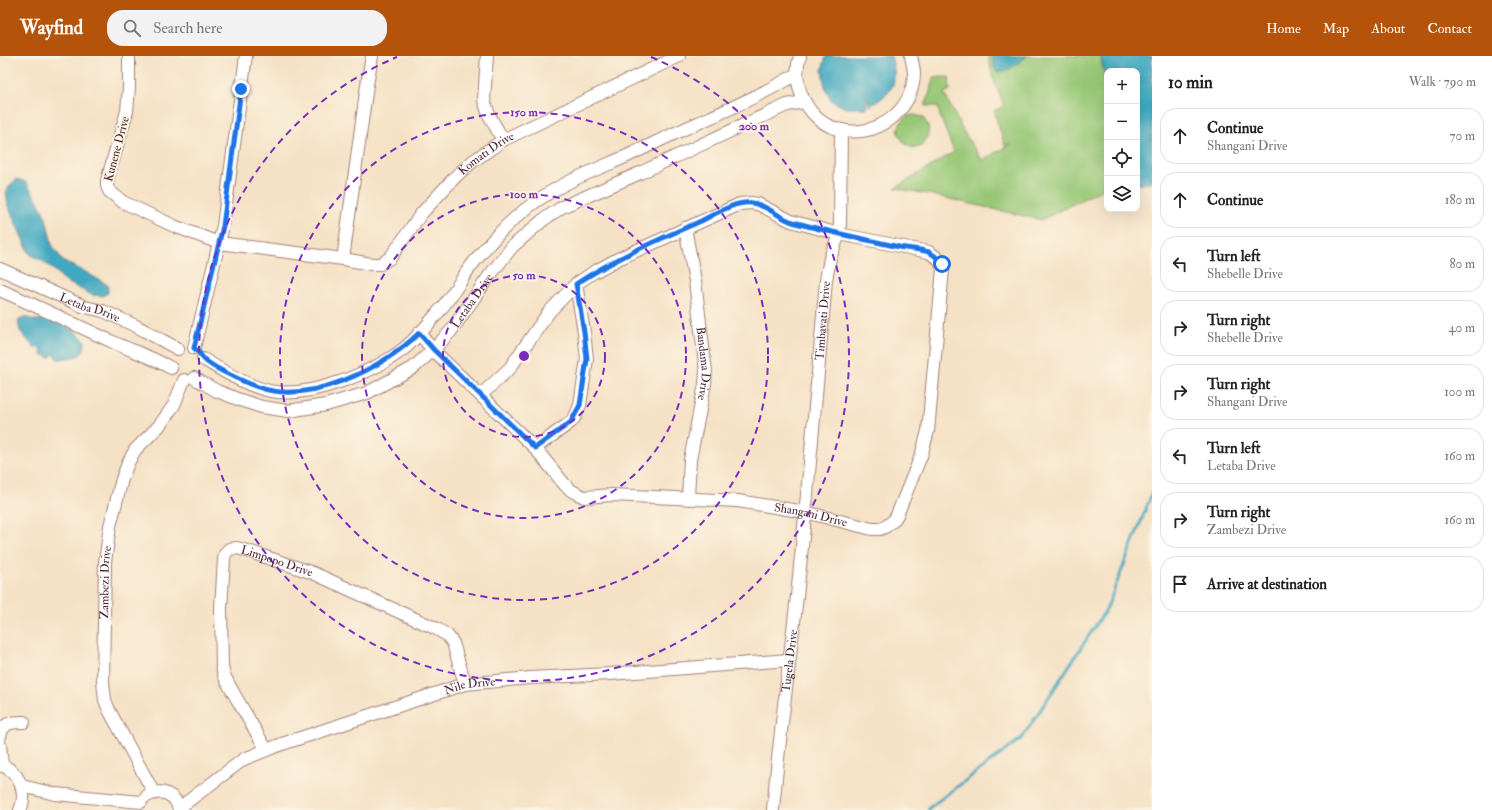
<!DOCTYPE html>
<meta charset="utf-8">
<style>
:root{--surface:#fff;--page:#f2f2f2;--text:#222;--muted:#767676;--line:#e0e0e0;--accent:#b45309}
body{margin:0;font-family:"IM FELL Double Pica",serif;background:var(--page);color:var(--text)}
.controls{position:absolute;right:12px;top:12px;display:grid;overflow:hidden;border-radius:8px;box-shadow:0 4px 16px #0002}
.controls button{width:36px;height:36px;display:grid;place-items:center;padding:0;border:0;border-bottom:1px solid var(--line);background:var(--surface);color:var(--text);font:20px sans-serif}
.stop{position:absolute;width:12px;height:12px;margin:-9px;border:3px solid #1a73e8;border-radius:50%;background:#fff}
.stop.end{background:#1a73e8;border-color:#fff;box-shadow:0 1px 4px #0008}
.list{margin:0;padding:0;list-style:none}
h2{display:flex;justify-content:space-between;align-items:center;height:52px;margin:0;padding:0 16px;font-size:17px}
h2 small{font-size:13px;font-weight:400;color:var(--muted)}
.list li{display:grid;grid-template-columns:26px 1fr auto;gap:12px;align-items:center;box-sizing:border-box;height:56px;margin:0 8px 8px;padding:0 8px;border:1px solid var(--line);border-radius:16px}
.list b{display:block;font-size:15px;white-space:nowrap}
.list p{margin:0;font-size:13px;white-space:nowrap;color:var(--muted)}
.list em{font-size:13px;font-style:normal;color:var(--muted)}
.icon{flex:none;width:22px;height:22px;fill:none;stroke:currentColor;stroke-width:2;stroke-linecap:round;stroke-linejoin:round}
.map{position:relative;flex:none;width:1152px;height:754px;overflow:hidden}
header{display:flex;align-items:center;gap:24px;box-sizing:border-box;height:56px;padding:0 20px;background:var(--accent);color:#fff}
header strong{font-size:19px}
nav{display:flex;gap:22px;margin-inline-start:auto;font-size:14px}
.search{width:280px;height:36px;background:var(--page);display:flex;align-items:center;gap:10px;box-sizing:border-box;padding:0 14px;border-radius:16px;color:var(--muted);font-size:15px}
main{display:flex}
aside{flex:1;background:var(--surface)}
.map>svg:first-child{display:block}
.green{fill:#97c776;stroke:#707350}
.water{fill:#40a8c0;stroke:#456476}
.lines{fill:none;stroke-linecap:round;stroke-linejoin:round}
.stream{stroke:#40a8c0;stroke-width:3}
.minor-casing{stroke:#a08078;stroke-width:14}
.minor{stroke:#fff;stroke-width:12}
.route{stroke:#1a73e8;stroke-width:5}
.ring{fill:none;stroke:#7b2cbf;stroke-width:2;stroke-dasharray:7 5}
.labels{text-anchor:middle;dominant-baseline:central;stroke-width:4;stroke-linejoin:round;paint-order:stroke}
.street-label{font-size:12px;fill:#4a1f2b;stroke:#fcf5e5}
.centre{fill:#7b2cbf;stroke:#fcf5e5;stroke-width:2}
.ring-label{font-size:12px;text-anchor:middle;font-weight:bold;fill:#7b2cbf;stroke:#fcf5e5;stroke-width:4;stroke-linejoin:round;paint-order:stroke}
</style>
<header>
<strong>Wayfind</strong>
<div class="search"><svg class="icon" aria-label="search" viewBox="0 0 24 24"><circle cx="10" cy="10" r="6"/><path d="M15 15l6 6"/></svg>Search here</div>
<nav><a>Home</a><a>Map</a><a>About</a><a>Contact</a></nav>
</header>
<main>
<div class="map">
<svg width="1152" height="754" viewBox="0 0 1152 754">
<rect width="100%" height="100%" fill="#fcf5e5"/>
<filter id="ink" filterUnits="userSpaceOnUse"><feTurbulence type="fractalNoise" baseFrequency=".025" numOctaves="2"/><feDisplacementMap in="SourceGraphic" scale="8" xChannelSelector="R" yChannelSelector="G"/><feConvolveMatrix kernelMatrix="1 2 1 2 8 2 1 2 1" color-interpolation-filters="sRGB"/></filter>
<filter id="wash" filterUnits="userSpaceOnUse"><feTurbulence type="fractalNoise" baseFrequency=".012" numOctaves="4" result="noise"/><feDisplacementMap in="SourceGraphic" scale="16" xChannelSelector="R" yChannelSelector="G"/><feGaussianBlur stdDeviation="0.9" result="paint"/><feColorMatrix in="noise" values="0 0 0 0 0 0 0 0 0 0 0 0 0 0 0 0 0 1.4 0 .05"/><feComposite in="paint" operator="in"/></filter>
<g filter="url(#wash)">
<rect width="100%" height="100%" fill="#f5e1c5"/>
<path class="green" d="M988 0H1100L1107 33V131L1041 164 932 139 895 132 954 96 940 60 938 50H925L933 27V21H949L950 34 944 37 963 75 982 104 1011 88 1005 90 994 55 1004 50 993 22Z
M914 59 923 61C924 64 927 67 928 70 931 79 922 94 911 91 904 89 901 82 898 77L900 68 907 60Z"/>
<path class="water" d="M826 0H891C893 7 896 18 894 25 892 36 879 45 870 50L867 40V52H845L831 44 825 31 822 14Z
M992 0H1027L1010 13 998 16 995 14Z
M1100 0H1152V126L1137 129V15H1107V23Z
M17 123 26 126 38 145 46 162 52 189 64 206 84 215 108 229V237L103 240 92 239 63 224 59 218 41 204 34 201 29 197 8 150 6 137 10 129Z
M24 261C29 262 31 264 36 264 39 264 42 262 45 262 61 264 75 274 85 285 85 306 72 299 58 304L56 300 52 298 50 302 41 298 42 295 37 291 35 293 20 275 18 265Z"/>
<g class="lines">
<path class="stream" d="M929 754V752L1022 682 1107 552 1152 437"/>
</g>
</g>
<g filter="url(#ink)">
<g class="lines">
<defs>
<g id="minor">
<path id="s1" d="M129 0V32L127 55 107 125V130L109 135 123 146 174 170 219 187 343 203 371 208H380L390 202 421 158 456 120 472 106 503 84 679 0"/>
<path d="M487 0 484 44 489 59 503 84"/>
<path d="M800 0C790 30 809 68 842 74 877 82 913 55 914 18 914 12 912 6 911 0"/>
<path id="s2" d="M685 172 695 225 706 316 705 328 690 404 688 442"/>
<path d="M343 203 367 29 372 0"/>
<path id="s3" d="M0 213 85 251 103 255 136 270 178 293"/>
<path d="M0 234C39 251 76 269 115 287 133 295 153 302 171 312"/>
<path id="s4" d="M419 277 433 294 535 392 565 429 572 435 584 441 612 439 738 445 805 456 872 473H880L885 471 893 465 897 459 921 400 928 375 943 213 940 204 929 196 839 178 791 165 758 148 751 147 740 148 618 203 594 216 576 228 549 256 510 312 481 339"/>
<path d="M194 292 223 170 246 0"/>
<path d="M203 303C223 315 247 330 270 335 310 343 375 316 406 291 416 282 426 271 435 260 448 246 458 229 468 214 489 186 512 161 541 142 568 124 598 113 627 100 651 89 674 77 698 67 732 52 765 37 797 18"/>
<path id="s5" d="M194 322 217 335 240 344 262 351 288 355 326 349 367 337 413 312 433 294 451 275 490 219 512 191 543 164 562 151 640 117 787 49 804 46"/>
<path d="M535 392 571 366 576 359 580 349 587 303 584 276 576 228"/>
<path d="M0 680C3 666 12 666 24 666"/>
<path d="M0 689 2 709"/>
<path id="s6" d="M266 693 230 631 224 619 222 611 221 552 224 503 225 498 229 493 237 492 251 496 313 517 435 572 447 579 453 587 465 628"/>
<path d="M0 709C19 714 28 737 20 754"/>
<path d="M22 730 55 738 141 746"/>
<path id="s7" d="M154 737 109 654 105 644 103 626 105 506 110 470 122 423 128 407 135 394 159 370 174 349 184 324"/>
<path d="M147 740C161 732 176 738 179 754"/>
<path id="s8" d="M179 752 244 703 282 688 465 628 530 622 610 618 788 604"/>
<path id="s9" d="M773 754C779 683 789 612 797 540 808 435 817 330 826 224L830 202 839 178 840 168 841 74"/>
</g>
</defs>
<use href="#minor" class="minor-casing"/>
<use href="#minor" class="minor"/>
</g>
</g>
<g class="lines" filter="url(#ink)">
<path class="route" d="M241 33 223 170 194 292C199 295 200 299 204 303 211 311 246 327 258 331 308 350 384 312 419 277L434 294 535 392 571 366 580 349 587 303 584 276 576 228C615 202 658 184 701 165 715 158 735 145 752 147 767 149 779 162 793 166 828 176 864 183 899 191 909 193 919 193 929 196L935 200 942 208"/>
</g>
<g class="ring">
<circle cx="524" cy="300" r="81"/>
<circle cx="524" cy="300" r="162"/>
<circle cx="524" cy="300" r="244"/>
<path d="M651 1A325 325 0 1 1 397 1"/>
</g>
<g class="labels">
<g class="street-label">
<text transform="translate(117 93) rotate(-75)">Kunene Drive</text>
<text stroke="none"><textPath href="#s1" startOffset="578">Komati Drive</textPath></text>
<text stroke="none"><textPath href="#s5" startOffset="324">Letaba Drive</textPath></text>
<text stroke="none"><textPath href="#s3" startOffset="98">Letaba Drive</textPath></text>
<text stroke="none"><textPath href="#s9" startOffset="492">Timbavati Drive</textPath></text>
<text stroke="none"><textPath href="#s2" startOffset="137">Bandama Drive</textPath></text>
<text stroke="none"><textPath href="#s4" startOffset="462">Shangani Drive</textPath></text>
<text stroke="none"><textPath href="#s6" startOffset="263">Limpopo Drive</textPath></text>
<text stroke="none"><textPath href="#s7" startOffset="223">Zambezi Drive</textPath></text>
<text stroke="none"><textPath href="#s9" startOffset="150">Tugela Drive</textPath></text>
<text stroke="none"><textPath href="#s8" startOffset="319">Nile Drive</textPath></text>
</g>
</g>
<circle cx="524" cy="300" r="6" class="centre"/>
<g class="ring-label">
<text x="524" y="60">150 m</text>
<text x="754" y="74">200 m</text>
<text x="524" y="142">100 m</text>
<text x="524" y="223">50 m</text>
</g>
</svg>
<div class="controls">
<button>+</button>
<button>−</button>
<button><svg class="icon" aria-label="locate" viewBox="0 0 24 24"><circle cx="12" cy="12" r="6"/><path d="M12 2v4M12 18v4M2 12h4M18 12h4"/></svg></button>
<button><svg class="icon" aria-label="layers" viewBox="0 0 24 24"><path d="M12 4l9 5-9 5-9-5zM3 14l9 5 9-5"/></svg></button>
</div>
<div class="stop" style="left:942px;top:208px"></div>
<div class="stop end" style="left:241px;top:33px"></div>
</div>
<aside>
<h2>10 min<small>Walk · 790 m</small></h2>
<ul class="list">
<li><svg class="icon" aria-label="ahead" viewBox="0 0 24 24"><path d="M12 20V5M6 11l6-6 6 6"/></svg><div><b>Continue</b><p>Shangani Drive</p></div><em>70 m</em></li>
<li><svg class="icon" aria-label="ahead" viewBox="0 0 24 24"><path d="M12 20V5M6 11l6-6 6 6"/></svg><div><b>Continue</b></div><em>180 m</em></li>
<li><svg class="icon" aria-label="left" viewBox="0 0 24 24"><path d="M17 20v-9H6M10 6l-5 5 5 5"/></svg><div><b>Turn left</b><p>Shebelle Drive</p></div><em>80 m</em></li>
<li><svg class="icon" aria-label="right" viewBox="0 0 24 24"><path d="M7 20v-9h11M14 6l5 5-5 5"/></svg><div><b>Turn right</b><p>Shebelle Drive</p></div><em>40 m</em></li>
<li><svg class="icon" aria-label="right" viewBox="0 0 24 24"><path d="M7 20v-9h11M14 6l5 5-5 5"/></svg><div><b>Turn right</b><p>Shangani Drive</p></div><em>100 m</em></li>
<li><svg class="icon" aria-label="left" viewBox="0 0 24 24"><path d="M17 20v-9H6M10 6l-5 5 5 5"/></svg><div><b>Turn left</b><p>Letaba Drive</p></div><em>160 m</em></li>
<li><svg class="icon" aria-label="right" viewBox="0 0 24 24"><path d="M7 20v-9h11M14 6l5 5-5 5"/></svg><div><b>Turn right</b><p>Zambezi Drive</p></div><em>160 m</em></li>
<li><svg class="icon" aria-label="arrive" viewBox="0 0 24 24"><path d="M6 21V4h12l-3 4 3 4H6"/></svg><div><b>Arrive at destination</b></div></li>
</ul>
</aside>
</main>
